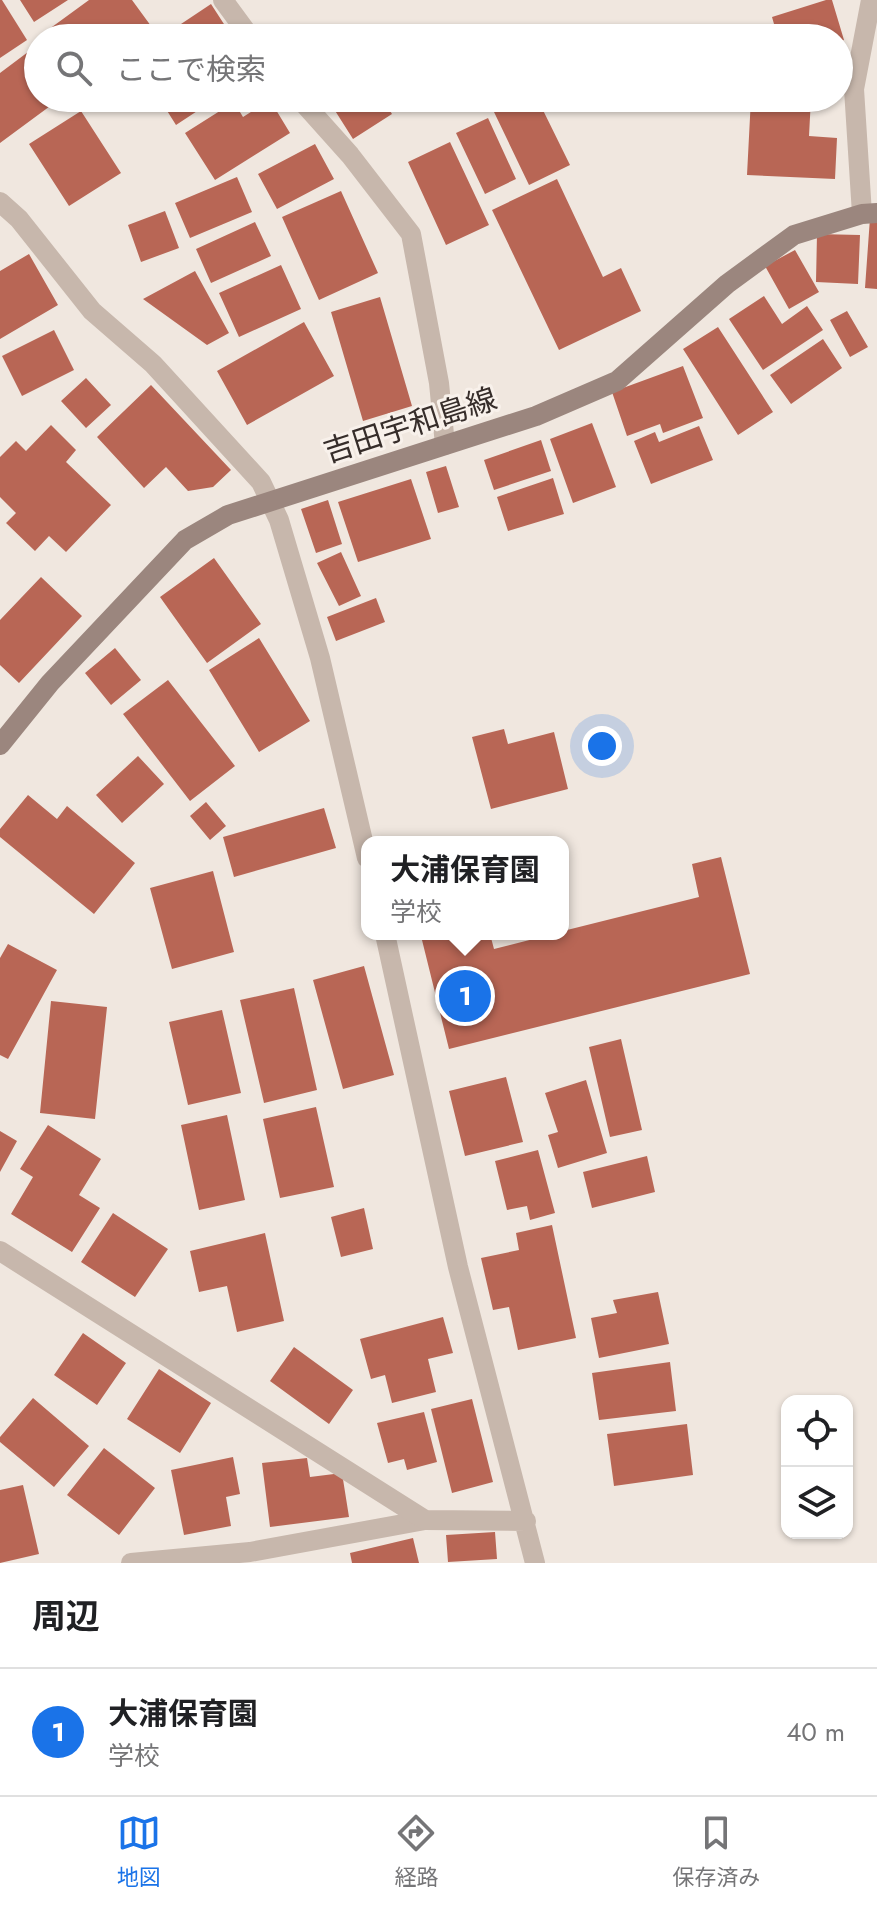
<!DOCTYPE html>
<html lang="ja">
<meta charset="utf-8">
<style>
:root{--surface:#fff;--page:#f2f2f2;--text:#202124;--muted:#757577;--line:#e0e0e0;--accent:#1a73e8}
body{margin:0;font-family:Jost,"Noto Sans JP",sans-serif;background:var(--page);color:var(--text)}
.controls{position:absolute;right:24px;bottom:24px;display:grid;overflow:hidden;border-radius:16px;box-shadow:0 2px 6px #0004}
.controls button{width:72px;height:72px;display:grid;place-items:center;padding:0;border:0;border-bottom:2px solid var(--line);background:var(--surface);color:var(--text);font:40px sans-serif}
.you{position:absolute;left:602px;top:746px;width:28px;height:28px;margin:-20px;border:6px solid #fff;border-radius:50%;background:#1a73e8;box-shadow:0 0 0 12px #1a73e833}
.badge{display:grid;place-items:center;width:52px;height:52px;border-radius:50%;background:var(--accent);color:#fff;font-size:26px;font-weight:700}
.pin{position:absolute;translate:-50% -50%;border:4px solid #fff;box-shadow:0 2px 8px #0006}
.popup{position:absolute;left:361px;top:836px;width:208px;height:104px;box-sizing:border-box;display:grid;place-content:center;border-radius:16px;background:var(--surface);filter:drop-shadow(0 2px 6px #0005);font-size:26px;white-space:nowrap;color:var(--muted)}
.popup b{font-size:30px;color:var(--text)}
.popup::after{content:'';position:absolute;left:50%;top:100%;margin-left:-16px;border:16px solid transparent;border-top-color:var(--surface)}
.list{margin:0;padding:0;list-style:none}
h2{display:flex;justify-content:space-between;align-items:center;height:104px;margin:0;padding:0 32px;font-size:34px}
h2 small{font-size:26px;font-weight:400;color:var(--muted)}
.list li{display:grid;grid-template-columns:52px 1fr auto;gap:24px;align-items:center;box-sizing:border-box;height:128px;padding:0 32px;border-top:2px solid var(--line)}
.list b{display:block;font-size:30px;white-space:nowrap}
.list p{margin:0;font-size:26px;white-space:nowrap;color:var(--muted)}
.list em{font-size:26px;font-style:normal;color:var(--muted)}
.icon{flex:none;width:44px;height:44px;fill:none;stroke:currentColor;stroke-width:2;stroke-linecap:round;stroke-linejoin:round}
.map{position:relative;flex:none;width:877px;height:1563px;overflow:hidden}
.search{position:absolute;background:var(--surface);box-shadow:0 2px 6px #0004;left:24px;right:24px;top:24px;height:88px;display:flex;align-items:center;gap:20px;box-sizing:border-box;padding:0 28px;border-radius:44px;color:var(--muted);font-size:30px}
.sheet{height:232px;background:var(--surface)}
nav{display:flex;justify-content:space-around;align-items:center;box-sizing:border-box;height:112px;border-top:2px solid var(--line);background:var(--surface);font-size:22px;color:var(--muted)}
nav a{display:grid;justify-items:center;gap:4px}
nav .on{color:var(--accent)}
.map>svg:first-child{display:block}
.building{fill:#b86655}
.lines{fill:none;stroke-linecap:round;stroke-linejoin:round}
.lane{stroke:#c7b7ac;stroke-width:20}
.street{stroke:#c7b7ac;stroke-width:20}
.secondary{stroke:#9b867e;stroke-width:20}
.labels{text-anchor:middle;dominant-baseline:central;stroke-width:6;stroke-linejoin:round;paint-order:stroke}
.street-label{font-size:30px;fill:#362d2a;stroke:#f8f1eb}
</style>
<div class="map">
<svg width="877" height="1563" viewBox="0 0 877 1563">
<rect width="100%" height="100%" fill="#f0e7df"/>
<path class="building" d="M0 0H2L27 40 0 58Z
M20 0H68L34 22Z
M89 0H132L151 26 134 38H44L41 35Z
M826 0H832L844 40 839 42V38H778L772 17Z
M211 4 233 38H160Z
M28 52 38 66V98H61L0 143V73Z
M159 98H217L176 125Z
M327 98H382L392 114 353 139Z
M523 98H537L570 165 529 185 494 112Z
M751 98H811L809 136 837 138 835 179 747 175Z
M270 100 290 133 215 180 185 133 234 102 243 117Z
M81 111 121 173 69 206 29 144Z
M488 118 516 179 485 194 456 133Z
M450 142 489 225 446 245 408 162Z
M315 144 334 179 277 209 258 174Z
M237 177 252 212 190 238 175 203Z
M557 179 603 277 621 268 641 311 559 350 492 210Z
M341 191 378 273 319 300 282 217Z
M165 211 179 248 141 262 128 225Z
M870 218 877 219V289L865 288Z
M255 222 271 256 211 283 196 249Z
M817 234 860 235 858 284 816 282Z
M795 250 819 292 789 309 765 266Z
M29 254 58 305 0 339V271Z
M281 265 301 309 239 337 219 293Z
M195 271 229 333 207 345 143 299Z
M764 296 782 324 807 306 823 330 763 370 729 319Z
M380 297 412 406 363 421 331 312Z
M847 311 868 347 850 357 830 320Z
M304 322 334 376 247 425 217 371Z
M718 327 773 412 738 435 683 349Z
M54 330 74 370 22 396 2 356Z
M823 339 842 368 791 404 770 375Z
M683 366 703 418 663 433 660 424 627 436 612 392Z
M86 378 111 405 86 428 61 401Z
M151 385 231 470 213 487 188 491 166 467 144 488 97 437Z
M592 423 616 487 573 503 550 439Z
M51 425 76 450 66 462 111 505 66 552 49 536 35 551 6 523 16 513 0 497V457L16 441 26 451Z
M699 426 713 460 651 484 634 441 655 432 659 442Z
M541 440 551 471 494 490 484 460Z
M446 466 459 507 438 513 426 472Z
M553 478 564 514 508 531 497 497Z
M411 479 431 539 358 562 338 502Z
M328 500 342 544 316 553 301 509Z
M341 552 361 596 339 606 317 563Z
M214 558 261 624 207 663 160 597Z
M41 577 82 616 19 683 0 665V620Z
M376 598 385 622 336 641 327 617Z
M259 638 310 721 259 752 209 670Z
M115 648 141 680 111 705 85 673Z
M168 680 235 766 190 801 123 714Z
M504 729 508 744 554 732 568 789 491 809 472 737Z
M138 756 164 784 122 823 96 795Z
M28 795 57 819 67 806 135 863 94 914 0 837V829Z
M206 802 226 826 210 840 190 816Z
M324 808 336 848 234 877 223 837Z
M721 857 750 974 449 1049 421 936 430 934H490L494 949 553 934H563V931L699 897 692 864Z
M213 871 234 952 172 969 150 888Z
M8 944 57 970 8 1059 0 1055V958Z
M364 966 394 1075 343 1089 313 980Z
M294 988 317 1090 264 1103 240 1000Z
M51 1001 107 1007 95 1119 40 1113Z
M222 1010 241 1093 188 1105 169 1022Z
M621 1039 642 1130 610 1137 589 1047Z
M506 1077 523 1142 465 1156 449 1091Z
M586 1080 607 1153 558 1168 548 1135 558 1132 545 1093Z
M316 1107 334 1187 280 1198 263 1119Z
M227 1115 245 1200 199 1210 181 1125Z
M48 1125 101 1159 79 1195 100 1208 72 1252 11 1214 33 1177 20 1169Z
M0 1131 17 1141 0 1172Z
M538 1150 555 1213 530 1220 527 1206 507 1210 495 1161Z
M647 1156 655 1192 592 1208 583 1172Z
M364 1208 373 1249 341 1257 331 1217Z
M113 1213 168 1249 135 1297 81 1262Z
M552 1225 576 1338 518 1350 509 1307 493 1310 481 1258 519 1250 516 1233Z
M265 1233 284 1321 237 1332 227 1286 199 1292 190 1251Z
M658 1292 669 1344 599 1358 591 1318 617 1313 613 1300Z
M443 1317 453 1353 428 1359 436 1392 392 1403 385 1375 371 1379 360 1339Z
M83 1333 126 1363 97 1405 54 1375Z
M294 1347 353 1390 329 1424 270 1381Z
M670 1362 676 1411 599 1420 592 1373Z
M159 1369 211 1403 180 1453 127 1419Z
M33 1398 89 1446 54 1487 0 1442V1437Z
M472 1399 493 1482 452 1493 431 1409Z
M424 1412 437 1462 407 1470 404 1459 388 1463 377 1423Z
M687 1424 693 1475 614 1486 607 1434Z
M104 1448 155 1488 119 1535 67 1495Z
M233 1457 240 1494 226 1497 231 1526 184 1535 171 1470Z
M307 1458 310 1477 342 1473 349 1517 270 1527 262 1463Z
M23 1485 39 1554 0 1563V1490Z
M495 1532 497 1559 448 1562 446 1535Z
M413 1538 419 1563H352L350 1553Z"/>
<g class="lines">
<path class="lane" d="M862 214 854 89 871 0
M131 1563 250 1552 425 1520"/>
<path class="street" d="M223 0 251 38
M299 98 350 155 411 234 439 383 445 445
M0 202 19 219 92 311 153 364 261 482 279 520 320 658 367 858
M385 934 458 1267 535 1563
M0 1251 425 1520 526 1521"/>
<path class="secondary" d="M0 745 50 683 185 540 228 515 536 416 617 381 727 284 794 235 862 214 877 213"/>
</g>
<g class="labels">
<g class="street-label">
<text transform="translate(410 425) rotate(-18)">吉田宇和島線</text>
</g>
</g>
</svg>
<div class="controls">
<button><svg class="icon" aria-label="locate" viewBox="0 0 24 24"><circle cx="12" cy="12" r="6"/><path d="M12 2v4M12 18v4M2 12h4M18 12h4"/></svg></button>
<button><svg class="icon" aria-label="layers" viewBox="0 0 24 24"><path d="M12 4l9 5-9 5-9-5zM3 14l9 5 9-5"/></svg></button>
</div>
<div class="you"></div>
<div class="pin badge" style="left:465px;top:996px">1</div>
<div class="popup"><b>大浦保育園</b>学校</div>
<div class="search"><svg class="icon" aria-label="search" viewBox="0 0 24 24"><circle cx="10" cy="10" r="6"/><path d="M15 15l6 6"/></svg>ここで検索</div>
</div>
<section class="sheet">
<h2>周辺<small></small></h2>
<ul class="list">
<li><span class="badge">1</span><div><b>大浦保育園</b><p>学校</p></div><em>40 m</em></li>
</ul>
</section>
<nav>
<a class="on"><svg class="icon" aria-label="map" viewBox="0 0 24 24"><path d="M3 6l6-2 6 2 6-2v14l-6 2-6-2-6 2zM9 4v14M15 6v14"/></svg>地図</a>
<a><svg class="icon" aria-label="directions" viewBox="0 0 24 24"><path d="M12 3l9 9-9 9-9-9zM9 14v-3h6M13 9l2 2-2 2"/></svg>経路</a>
<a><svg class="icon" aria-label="saved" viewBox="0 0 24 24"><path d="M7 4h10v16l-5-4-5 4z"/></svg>保存済み</a>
</nav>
